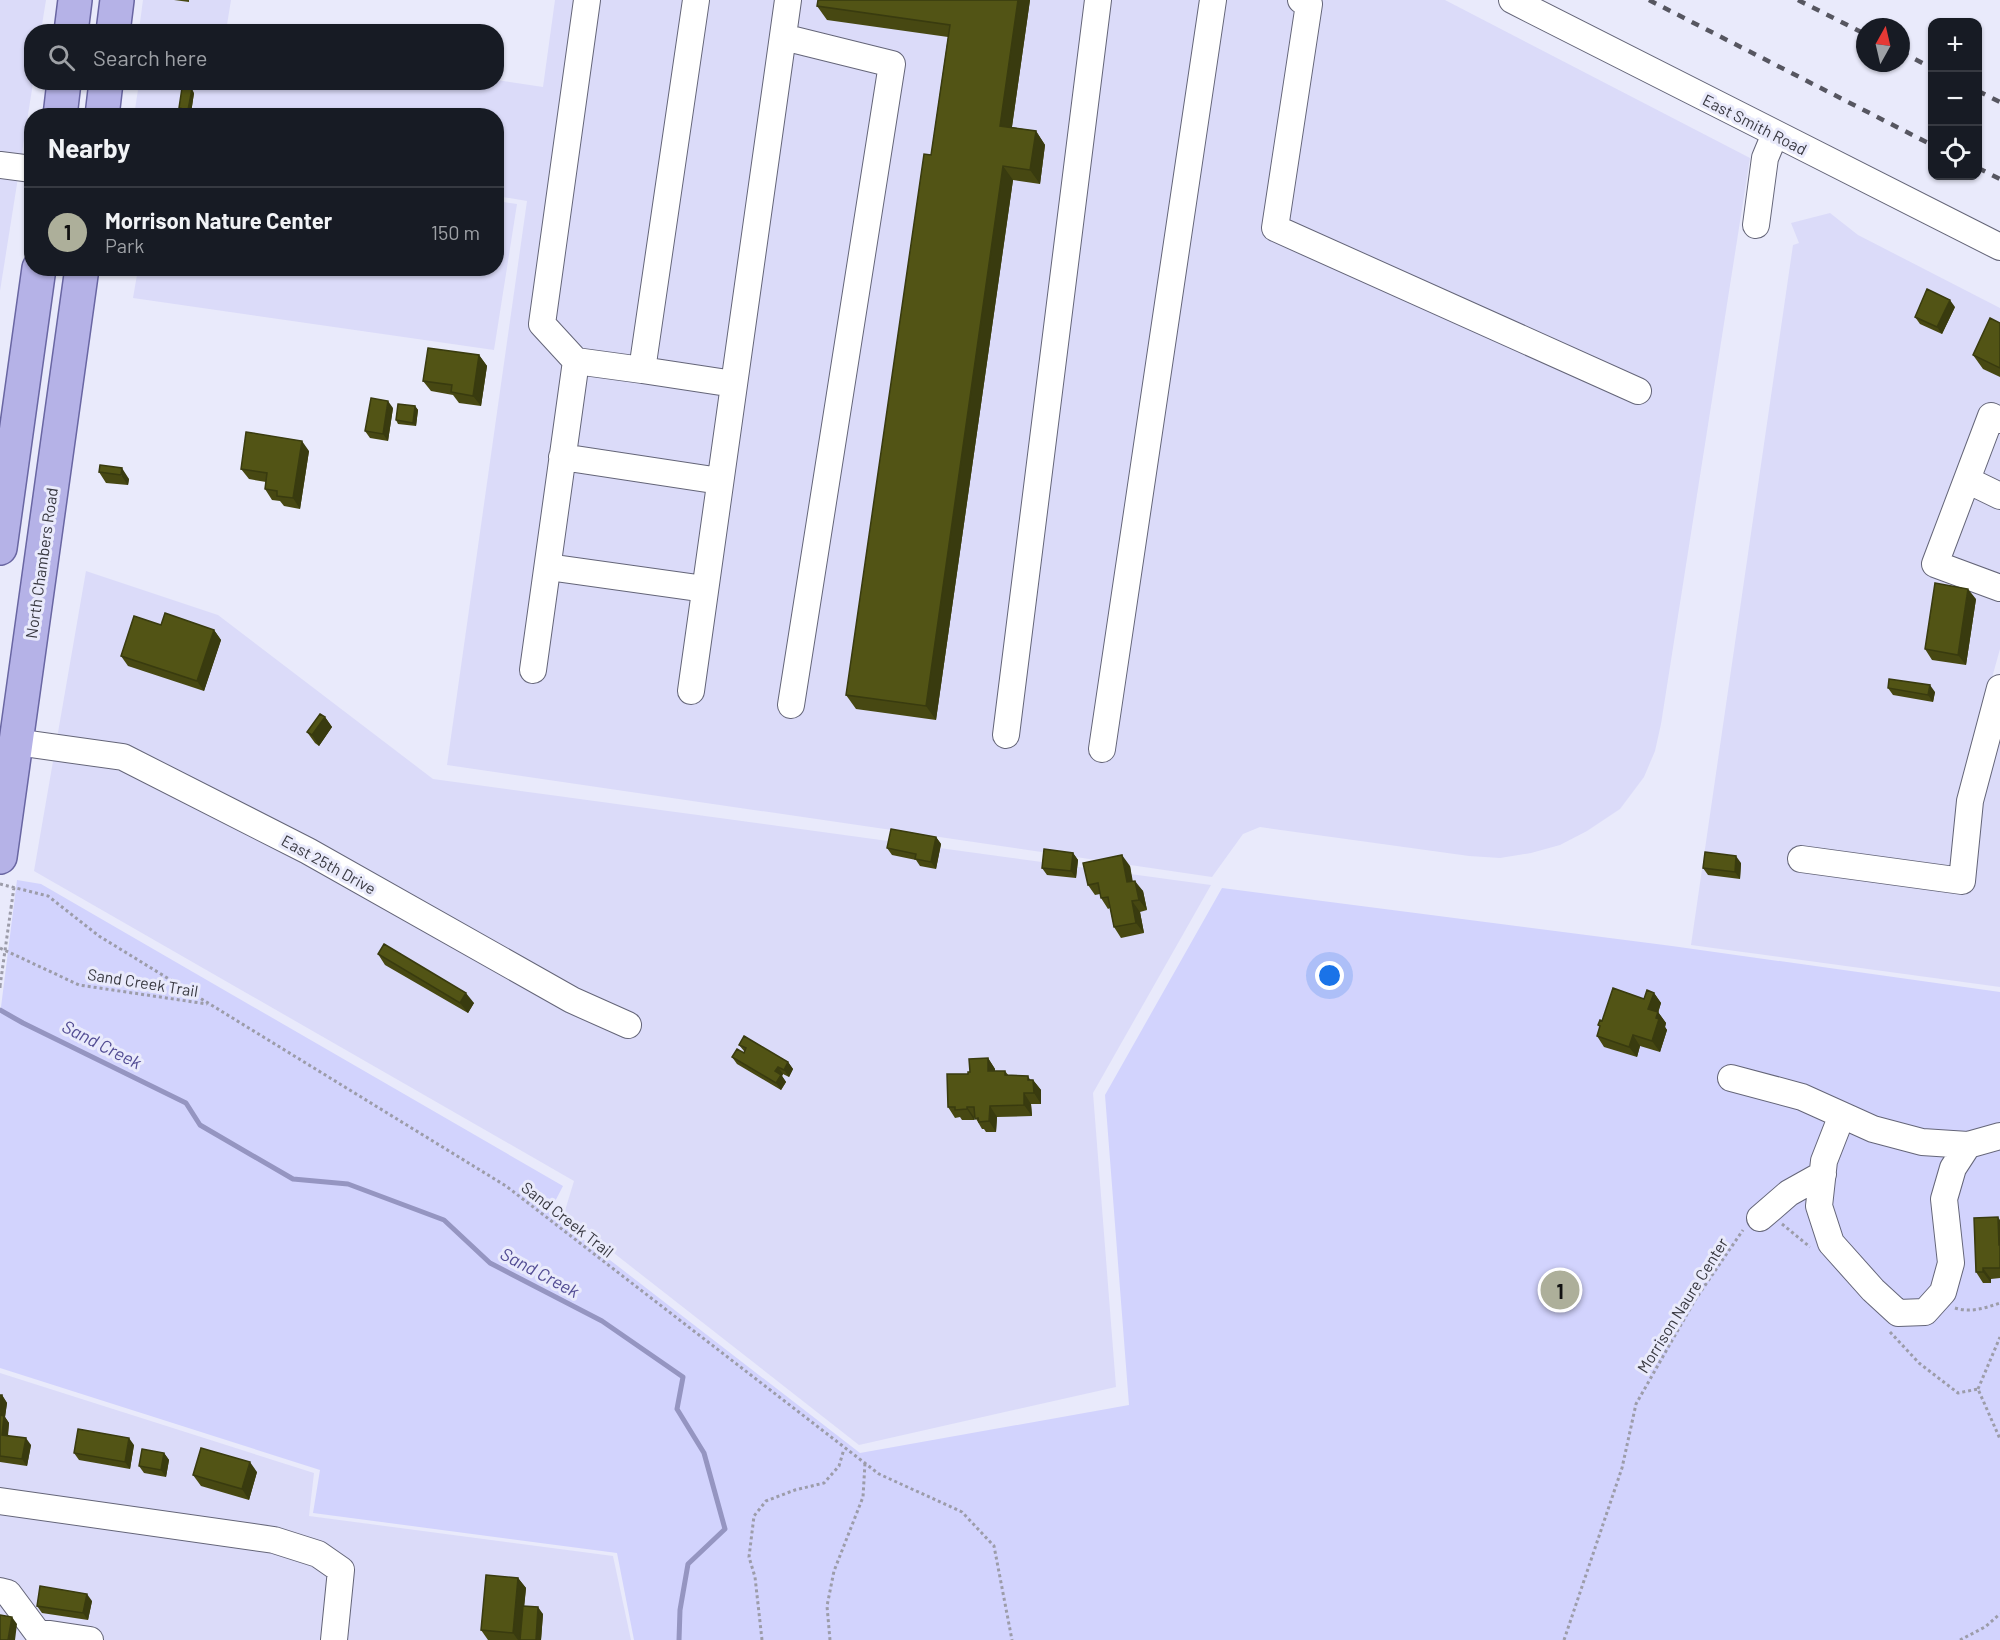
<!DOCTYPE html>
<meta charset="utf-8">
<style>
:root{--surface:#171b24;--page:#20242c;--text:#f1f3f6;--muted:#9ea1a6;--line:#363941;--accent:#adaf9a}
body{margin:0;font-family:Barlow,sans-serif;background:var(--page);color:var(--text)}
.controls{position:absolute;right:18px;top:18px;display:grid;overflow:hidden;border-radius:12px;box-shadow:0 2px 4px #0004}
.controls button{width:54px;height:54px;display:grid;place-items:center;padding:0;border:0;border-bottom:2px solid var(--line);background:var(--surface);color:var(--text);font:30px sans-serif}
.compass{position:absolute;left:1856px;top:18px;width:54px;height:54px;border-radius:50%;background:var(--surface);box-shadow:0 2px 4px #0004;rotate:8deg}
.you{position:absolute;left:1330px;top:976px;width:21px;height:21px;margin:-15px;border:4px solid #fff;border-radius:50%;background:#1a73e8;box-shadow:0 0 0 9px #1a73e833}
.badge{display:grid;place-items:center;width:39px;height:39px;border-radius:50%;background:var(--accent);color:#111;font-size:20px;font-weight:700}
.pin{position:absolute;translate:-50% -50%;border:3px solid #fff;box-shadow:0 2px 6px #0006}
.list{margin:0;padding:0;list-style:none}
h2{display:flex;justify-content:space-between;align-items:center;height:78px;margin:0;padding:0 24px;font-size:26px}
h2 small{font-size:20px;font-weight:400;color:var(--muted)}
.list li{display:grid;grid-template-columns:39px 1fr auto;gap:18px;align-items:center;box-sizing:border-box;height:90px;padding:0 24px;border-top:2px solid var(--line)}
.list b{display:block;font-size:22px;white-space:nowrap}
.list p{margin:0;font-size:20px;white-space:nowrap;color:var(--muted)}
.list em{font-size:20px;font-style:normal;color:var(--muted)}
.icon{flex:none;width:33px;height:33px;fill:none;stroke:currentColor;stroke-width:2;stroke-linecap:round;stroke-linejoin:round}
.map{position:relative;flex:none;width:2000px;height:1640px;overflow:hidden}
.search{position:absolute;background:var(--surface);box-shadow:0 2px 4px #0004;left:24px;top:24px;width:480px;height:66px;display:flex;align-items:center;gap:15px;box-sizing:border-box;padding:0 21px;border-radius:24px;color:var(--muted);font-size:22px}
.panel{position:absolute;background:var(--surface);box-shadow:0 2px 4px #0004;left:24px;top:108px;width:480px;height:168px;border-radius:24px}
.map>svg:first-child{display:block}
.built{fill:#dbdbf9}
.green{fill:#d2d3fd}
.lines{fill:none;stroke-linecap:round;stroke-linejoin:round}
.stream{stroke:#9595c1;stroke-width:5}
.minor-casing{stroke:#646578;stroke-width:28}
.major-casing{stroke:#6966a2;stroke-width:36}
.path{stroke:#9c9ca9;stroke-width:3;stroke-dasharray:3 3;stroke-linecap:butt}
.minor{stroke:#fff;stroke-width:26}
.major{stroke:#b5b2e7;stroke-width:33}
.rail{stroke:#565660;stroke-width:4.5;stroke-dasharray:8 8;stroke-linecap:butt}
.path-bridge{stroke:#9c9ca9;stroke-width:3;stroke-dasharray:3 3;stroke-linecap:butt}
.wall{fill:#474812}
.shaded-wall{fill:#393b0f}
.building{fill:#525415;stroke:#393b0f;stroke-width:1.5}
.labels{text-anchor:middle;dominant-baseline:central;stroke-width:6;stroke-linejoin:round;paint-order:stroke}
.street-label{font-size:16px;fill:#383840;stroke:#e9eafb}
.water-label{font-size:18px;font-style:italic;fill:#524c93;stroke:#e9eafb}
</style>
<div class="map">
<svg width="2000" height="1640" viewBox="0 0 2000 1640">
<rect width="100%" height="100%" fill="#e9eafb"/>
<path class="built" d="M0 0H46L41 31 32 32V82L33 83 0 291Z
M143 0H231L226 31 139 30Z
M555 0H1445L1750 158 1661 724 1655 751 1644 777 1620 809 1587 831 1560 845 1531 853 1500 858 1469 856 1260 827 1243 834 1212 877 447 765 527 201 497 196 496 116H134L139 83 496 82 497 80 543 87Z
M497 201 517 204 494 350 133 298 138 269 496 268Z
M1830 213 1858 235 2000 308V649L1985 703 2000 707V987L1691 945 1793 245 1799 243 1791 223Z
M86 571 218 615 433 779 1211 885 1093 1093 1116 1387 859 1445 564 1214 574 1181 34 871Z
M0 1373 314 1473 309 1516 613 1556 631 1640H0Z"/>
<path class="green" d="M17 880 41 884 563 1186 549 1213 860 1453 1129 1405 1105 1095 1222 888 1672 946 2000 992V1640H634L617 1553 313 1513 320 1470 0 1368V1015Z"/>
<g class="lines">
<path class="stream" d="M0 1010 23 1023 186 1103 200 1125 293 1179 348 1184 444 1220 490 1263 602 1321 683 1377 677 1409 704 1453 725 1529 688 1564 680 1610 679 1640"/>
<defs>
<path id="minor" d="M587 0 542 324 576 361 642 370
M696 0 642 370 734 384
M1301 0 1309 4 1275 228 1638 391
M1512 0 2000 247
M783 37 892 64 791 705
M0 165 32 169
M1756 225 1765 158 1775 134
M2000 420 1991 416 1935 564 2000 588
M562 457 720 481
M1967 480 2000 496
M548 567 705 589
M533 670 576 361
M691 691 788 0
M1006 735 1098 0
M16 742 123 757 308 851 572 1000 628 1025
M1102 749 1213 0
M1801 859 1962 881 1970 801 2000 688
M1731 1078 1802 1097 1873 1129 1922 1142 1968 1145 2000 1136
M1842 1115 1824 1161 1819 1206 1831 1243 1873 1290 1898 1313 1925 1312 1943 1292 1951 1263 1944 1199 1953 1168 1968 1145
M1760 1218 1789 1193 1823 1174
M0 1501 274 1540 318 1554 341 1570 334 1640
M0 1591 8 1593 37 1632 90 1640"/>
<path id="major" d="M71 32 75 0
M113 32 117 0
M60 116 64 82
M102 116 106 82
M0 548 39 268
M0 857 82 268"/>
</defs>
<use href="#minor" class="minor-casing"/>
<use href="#major" class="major-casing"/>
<path class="path" d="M0 884 48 896 99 936 506 1186 879 1474 962 1512 994 1546 1012 1640
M11 908 14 887
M0 948 79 985 207 1004
M0 988V986
M1782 1224 1810 1247
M1955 1308C1971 1313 1985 1308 2000 1303
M1890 1332 1919 1363 1958 1393 1978 1389 2000 1439
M1978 1389 2000 1337
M762 1640 755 1577 749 1557 754 1516 766 1501 795 1490 824 1483 839 1466 844 1449
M830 1640 827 1606 834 1571 863 1497 865 1463
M1564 1640 1622 1468 1636 1404 1695 1300 1743 1230
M1960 1640 1985 1627 2000 1614"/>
<use href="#minor" class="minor"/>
<use href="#major" class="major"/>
<path class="rail" d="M1649 0 1932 145
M1798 0 1865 34
M1901 52 1932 68
M1978 91 2000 102
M1978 168 2000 179"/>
<path class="path-bridge" d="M0 986 11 908"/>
</g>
<path class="wall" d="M174 0H189V2Z
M818 0H1030L1012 127 1036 131 1045 145 1040 184 1013 180 936 720 856 709 846 695 931 155 948 37 827 20 817 6Z
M194 93 191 113 182 112 179 108Z
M1955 307 1942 334 1920 324 1915 317Z
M2000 323V377L1983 369 1973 355Z
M479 355 487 366 481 406 459 403 453 395 431 391 423 381Z
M415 406 418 410 416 426 398 424 396 420Z
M393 408 388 441 370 438 365 431Z
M309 451 300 509 284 506 280 501 272 500 265 489 266 482 249 479 241 469Z
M100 465 129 479 128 485 106 483 99 472Z
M1976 599 1966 665 1932 660 1925 649Z
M161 625 214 630 221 640 204 691 128 666 121 656Z
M1888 688 1935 692 1933 702 1893 695Z
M325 717 332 727 319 746 315 743 307 732Z
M936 837 941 844 936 869 920 866 916 860 892 855 887 848Z
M1073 853 1078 860 1076 878 1047 875 1042 868Z
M1741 863 1740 879 1708 875 1703 868Z
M1130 866 1132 881 1143 891 1147 910 1140 912 1144 933 1121 938 1114 927 1110 908 1108 909 1101 898 1100 894 1095 895 1088 885Z
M378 954 474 1003 468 1013 385 965Z
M1654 993 1661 1003 1658 1012 1666 1023 1665 1027 1667 1030 1660 1052 1640 1046 1637 1057 1604 1047 1597 1036 1600 1027 1598 1025 1602 1021 1644 999Z
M739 1045 788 1062 793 1069 789 1077 783 1074 782 1076 786 1082 781 1090 737 1064 732 1057 744 1053V1051Z
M988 1058 995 1069V1071H1005L1009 1076 1033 1080 1041 1090V1104H1031L1032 1116 997 1117 996 1132H986L984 1129H982L975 1117 974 1120H962L960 1117 955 1118 948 1107 970 1072Z
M2000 1220V1278L1991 1279V1283H1983L1976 1272Z
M0 1395H2L7 1403 5 1417 9 1423 8 1436 31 1445 27 1466 0 1462Z
M134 1445 130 1469 79 1460 74 1453Z
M164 1453 169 1460 166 1477 144 1473 139 1466Z
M257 1472 249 1500 201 1486 193 1475Z
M518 1578 526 1588 524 1606 543 1614 541 1640H488L481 1630Z
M92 1601 88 1620 42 1613 37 1606Z"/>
<path class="shaded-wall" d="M1018 0H1030L1010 140 1000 126Z
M192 89 194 93 191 113 188 110Z
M1036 131 1045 145 1040 184 1030 170Z
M1003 166 1013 180 936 720 926 706Z
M1950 300 1955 307 1942 334 1937 327Z
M479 355 487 366 481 406 473 396Z
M388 401 393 408 388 441 383 434Z
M415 406 418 410 416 426 413 423Z
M302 441 309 451 300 509 293 498Z
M122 468 129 479 128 485 121 475Z
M1968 589 1976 599 1966 665 1958 655Z
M214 630 221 640 204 691 197 681Z
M1930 685 1935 692 1933 702 1928 695Z
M325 717 332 727 319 746 312 735Z
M936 837 941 844 936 869 931 862Z
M1073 853 1078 860 1076 878 1071 871Z
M1122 855 1130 866 1135 893 1127 882Z
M1736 856 1741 863 1740 879 1735 872Z
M1135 881 1143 891 1147 910 1139 900Z
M1132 901 1140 912 1144 933 1136 923Z
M466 993 474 1003 468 1013 460 1003Z
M1654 993 1661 1003 1656 1020 1648 1009Z
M1658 1012 1666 1023 1665 1027 1667 1030 1660 1052 1652 1041Z
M1633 1035 1640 1046 1637 1057 1629 1047Z
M988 1058 995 1069V1082L988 1071Z
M788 1062 793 1069 789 1077 784 1070Z
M778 1067 783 1074 782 1076 786 1082 781 1090 776 1083 775 1071Z
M1028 1076 1033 1085V1080L1041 1090V1104L1034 1093 1028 1080Z
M1024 1093 1031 1104 1032 1116 1024 1105Z
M990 1106 997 1117 996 1132 989 1121Z
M967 1107 974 1117V1120L967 1109Z
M1998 1217 2000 1220V1247L1999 1245Z
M1983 1268 1991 1279V1283L1983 1272Z
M2 1395 7 1403 5 1417 9 1423 7 1442 2 1435 0 1415Z
M26 1438 31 1445 27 1466 22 1459Z
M129 1438 134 1445 130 1469 125 1462Z
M164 1453 169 1460 166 1477 161 1470Z
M250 1462 257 1472 249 1500 242 1489Z
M518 1578 526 1588 521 1640H518L513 1633Z
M87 1594 92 1601 88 1620 83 1613Z
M538 1607 543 1614 541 1640H536Z
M12 1617 17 1624 15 1640H8Z"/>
<path class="building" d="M818 0H1018L1000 126 1036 131 1030 170 1003 166 926 706 846 695 924 154 931 155 950 25 817 6Z
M182 88 192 89 188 110 179 108Z
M1927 289 1950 300 1937 327 1915 317Z
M1990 318 2000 323V368L1973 355Z
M428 348 479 355 473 396 451 392 452 385 423 381Z
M371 398 388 401 383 434 365 431Z
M398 404 415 406 413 423 396 420Z
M246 432 302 441 293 498 277 496V491L265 489 267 473 241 469Z
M100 465 122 468 121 475 99 472Z
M1935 583 1968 589 1958 655 1925 649Z
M165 613 214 630 197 681 121 656 134 616 161 625Z
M1889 679 1930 685 1928 695 1888 688Z
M320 714 325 717 312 735 307 732Z
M891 829 936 837 931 862 915 859 916 854 887 848Z
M1044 849 1073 853 1071 871 1042 868Z
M1705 852 1736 856 1735 872 1703 868Z
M1122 855 1127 882 1135 881 1139 900 1132 901 1136 923 1114 927 1108 897 1101 898 1098 883 1088 885 1083 863Z
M384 944 466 993 460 1003 378 954Z
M1613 988 1644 999 1647 990 1654 993 1648 1009 1658 1012 1656 1018 1659 1019 1652 1041 1633 1035 1629 1047 1597 1036 1600 1026 1598 1025 1600 1020 1602 1021Z
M744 1036 788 1062 784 1070 778 1067 775 1071 781 1075 776 1083 732 1057 737 1049 744 1053 746 1048 739 1045Z
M988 1058V1071H1005V1075L1028 1076V1080H1033L1034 1093H1024V1105L990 1106 989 1121 979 1122 978 1118 975 1119 974 1107H967V1109L955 1110V1107H948L947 1074H968V1072H970L969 1059Z
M1998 1217 1999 1245H2000V1268H1983V1272H1976L1974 1218Z
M0 1395H2L0 1412Z
M0 1415 4 1416 2 1435 26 1438 22 1459 0 1456Z
M78 1429 129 1438 125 1462 74 1453Z
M201 1448 250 1462 242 1489 193 1475Z
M142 1449 164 1453 161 1470 139 1466Z
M486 1575 518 1578 513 1633 481 1630Z
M40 1586 87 1594 83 1613 37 1606Z
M523 1606 538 1607 536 1640H520Z
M0 1615 12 1617 8 1640H0Z"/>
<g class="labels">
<g class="street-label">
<text transform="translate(1755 124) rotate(27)">East Smith Road</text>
<text transform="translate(41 563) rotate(-82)">North Chambers Road</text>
<text transform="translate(329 864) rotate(29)">East 25th Drive</text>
<text transform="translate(143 982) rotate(9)">Sand Creek Trail</text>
<text transform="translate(568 1219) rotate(38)">Sand Creek Trail</text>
<text transform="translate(1682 1305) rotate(-58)">Morrison Naure Center</text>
</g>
<g class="water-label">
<text transform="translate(102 1044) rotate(27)">Sand Creek</text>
<text transform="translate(540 1272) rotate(28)">Sand Creek</text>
</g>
</g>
</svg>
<div class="controls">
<button>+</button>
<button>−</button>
<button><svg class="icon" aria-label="locate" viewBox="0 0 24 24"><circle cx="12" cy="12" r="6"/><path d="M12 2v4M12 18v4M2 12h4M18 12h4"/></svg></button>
</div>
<svg class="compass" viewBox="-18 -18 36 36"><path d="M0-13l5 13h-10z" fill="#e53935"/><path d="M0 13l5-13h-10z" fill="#9ea1a6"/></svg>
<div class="you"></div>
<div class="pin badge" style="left:1560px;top:1290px">1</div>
<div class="search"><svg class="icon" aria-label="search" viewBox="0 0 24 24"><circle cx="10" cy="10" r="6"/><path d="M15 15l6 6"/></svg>Search here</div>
<section class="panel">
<h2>Nearby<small></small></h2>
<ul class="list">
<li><span class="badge">1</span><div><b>Morrison Nature Center</b><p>Park</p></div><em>150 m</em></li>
</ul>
</section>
</div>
